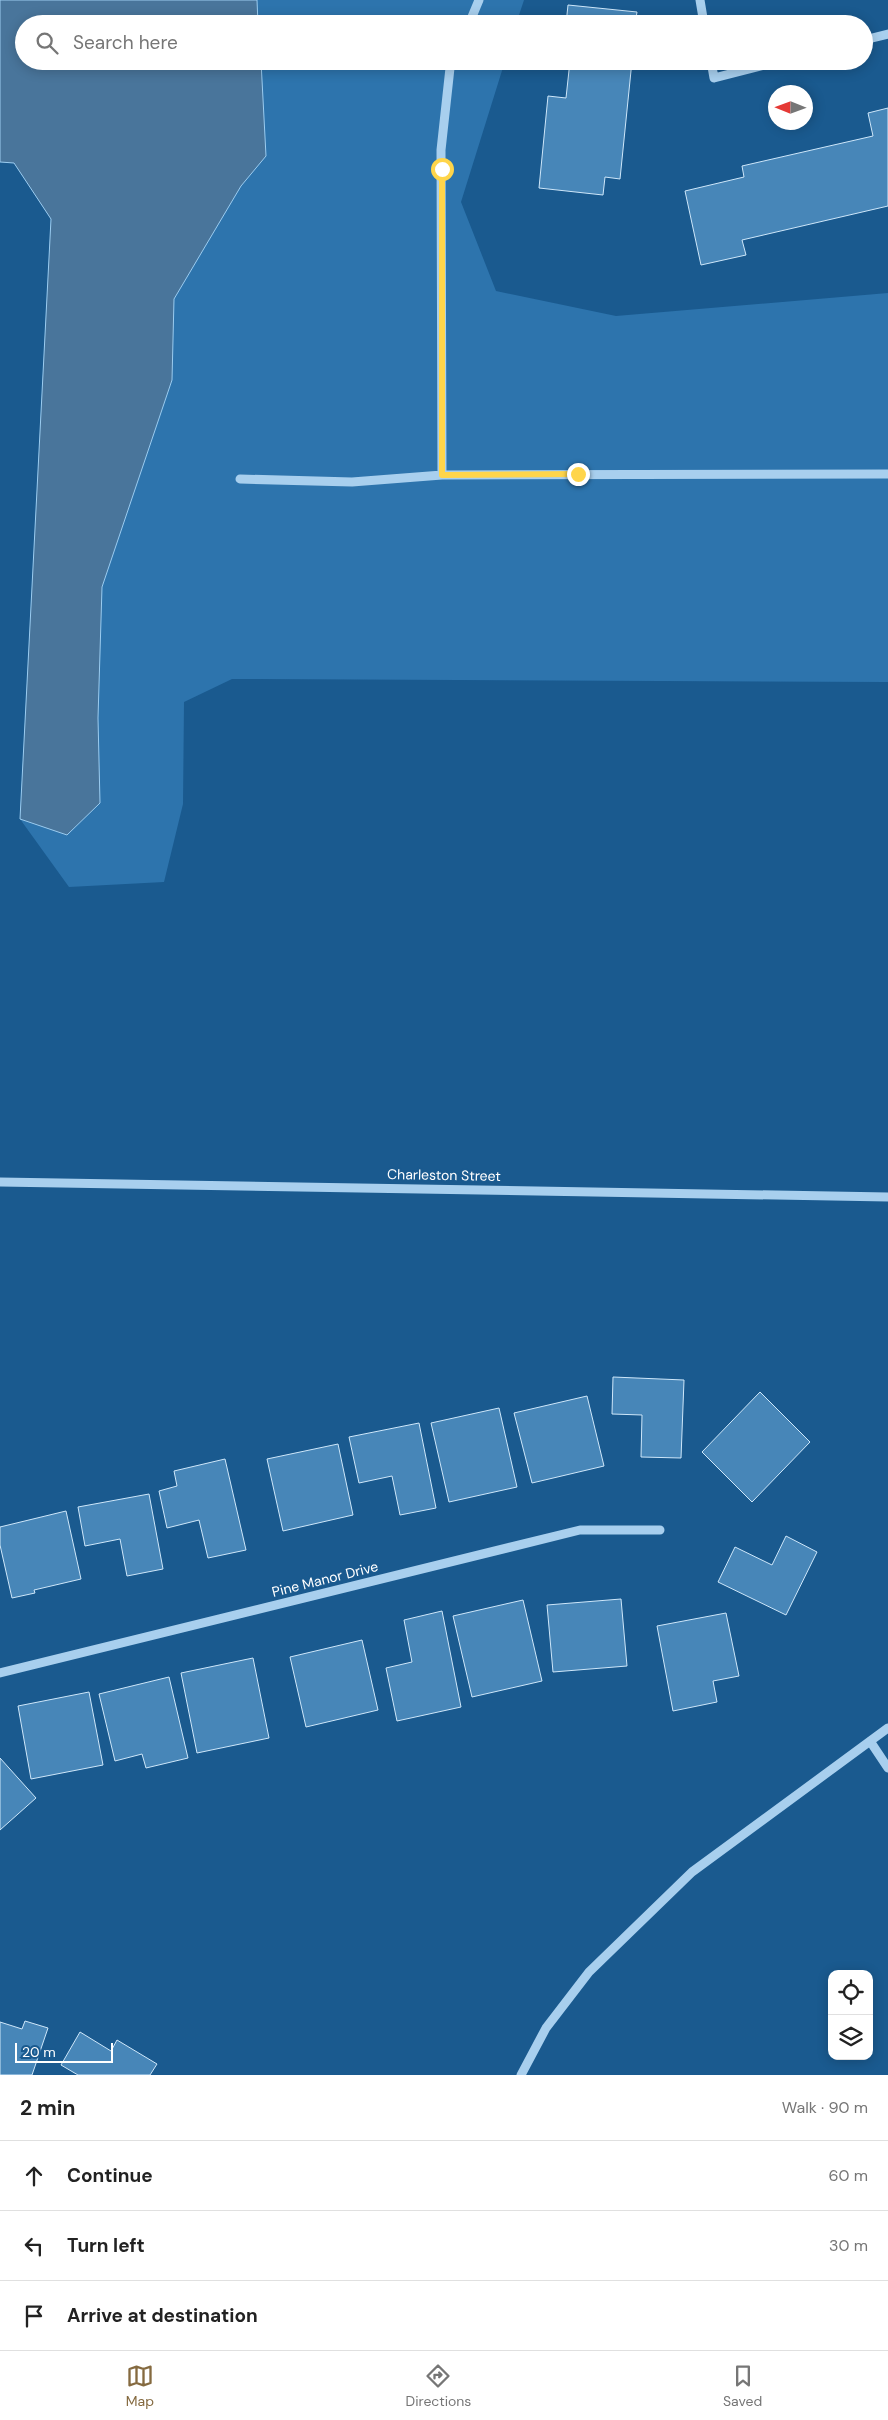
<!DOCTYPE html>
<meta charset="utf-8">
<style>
:root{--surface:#fff;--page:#f6f6f6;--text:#222;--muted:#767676;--line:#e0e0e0;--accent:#856a40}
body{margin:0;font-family:"DM Sans",sans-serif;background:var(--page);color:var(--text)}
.controls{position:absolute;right:15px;bottom:15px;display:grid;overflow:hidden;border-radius:10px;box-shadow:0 2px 12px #0003}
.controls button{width:45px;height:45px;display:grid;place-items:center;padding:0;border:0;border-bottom:1px solid var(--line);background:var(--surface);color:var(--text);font:25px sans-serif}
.compass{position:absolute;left:768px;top:85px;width:45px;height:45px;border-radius:50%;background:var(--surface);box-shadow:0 2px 12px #0003;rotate:271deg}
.scale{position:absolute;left:15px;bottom:12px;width:98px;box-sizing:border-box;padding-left:5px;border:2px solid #fff;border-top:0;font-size:14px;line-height:18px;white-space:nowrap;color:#fff;-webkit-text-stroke:4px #1a5a8f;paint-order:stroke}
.stop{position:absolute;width:15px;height:15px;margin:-11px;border:4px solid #ffd54a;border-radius:50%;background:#fff}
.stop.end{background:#ffd54a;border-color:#fff;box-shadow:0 1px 5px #0008}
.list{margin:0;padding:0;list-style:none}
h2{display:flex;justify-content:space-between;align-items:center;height:65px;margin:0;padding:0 20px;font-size:21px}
h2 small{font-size:16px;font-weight:400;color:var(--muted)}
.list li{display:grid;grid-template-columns:32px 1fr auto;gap:15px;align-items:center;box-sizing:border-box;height:70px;padding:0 20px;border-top:1px solid var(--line)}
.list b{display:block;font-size:19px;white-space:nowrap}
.list em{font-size:16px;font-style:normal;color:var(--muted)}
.icon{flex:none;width:28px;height:28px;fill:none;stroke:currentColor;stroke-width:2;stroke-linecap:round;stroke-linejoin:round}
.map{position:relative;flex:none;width:888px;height:2075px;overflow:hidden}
.search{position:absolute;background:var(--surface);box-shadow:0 2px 12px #0003;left:15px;right:15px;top:15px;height:55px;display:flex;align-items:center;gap:12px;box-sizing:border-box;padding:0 18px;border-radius:28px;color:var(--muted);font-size:19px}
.sheet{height:275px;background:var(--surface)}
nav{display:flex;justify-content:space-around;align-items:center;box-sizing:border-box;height:70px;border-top:1px solid var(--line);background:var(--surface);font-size:14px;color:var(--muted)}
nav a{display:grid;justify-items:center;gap:2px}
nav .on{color:var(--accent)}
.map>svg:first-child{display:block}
.green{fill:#2d74ad}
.water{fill:#49759b;stroke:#9bccf0}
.building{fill:#4786b8;stroke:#cee7fa}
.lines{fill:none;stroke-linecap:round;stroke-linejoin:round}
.minor{stroke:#a8cfee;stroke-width:9}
.route{stroke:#ffd54a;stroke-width:6}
.labels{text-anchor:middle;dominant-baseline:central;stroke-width:4;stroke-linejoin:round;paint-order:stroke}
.street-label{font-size:14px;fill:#fff;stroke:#1a5a8f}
</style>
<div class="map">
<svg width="888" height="2075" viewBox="0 0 888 2075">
<rect width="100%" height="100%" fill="#1a5a8f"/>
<path class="green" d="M0 0H524L516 24H24V61H505L461 202 496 291 616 316 888 293V682L232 679 184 702 183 804 164 882 69 887 20 819 51 219 14 163 0 162Z"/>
<path class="water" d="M0 0H257L258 24H24V61H261L266 156 241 186 174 299 172 380 102 587 98 718 100 803 67 835 20 819 51 219 14 163 0 162Z"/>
<path class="building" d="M568 5 637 12 635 24H566Z
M570 61H632L620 179 605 177 603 195 539 188 548 96 566 98Z
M888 108V206L742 240 746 255 701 265 685 191 744 177 742 166 873 136 868 113Z
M613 1377 684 1380 681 1458 641 1457 642 1415 612 1414Z
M760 1392 810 1442 752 1502 702 1452Z
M587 1396 604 1466 532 1483 514 1413Z
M499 1408 517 1487 449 1502 431 1423Z
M419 1423 436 1508 400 1515 392 1476 359 1483 349 1437Z
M338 1444 353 1515 283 1531 267 1459Z
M225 1459 246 1550 208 1558 199 1520 167 1528 159 1491 177 1486 174 1471Z
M149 1494 163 1569 127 1576 120 1539 85 1546 78 1507Z
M66 1511 81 1579 34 1590 35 1593 12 1598 0 1545V1527Z
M786 1536 817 1552 786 1615 718 1582 735 1547 772 1565Z
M621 1599 627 1666 553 1672 547 1605Z
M523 1600 542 1681 472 1697 453 1616Z
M442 1611 461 1707 397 1721 386 1668 412 1662 404 1620Z
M726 1613 739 1676 713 1681 717 1702 673 1711 657 1626Z
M362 1640 378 1710 306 1727 290 1657Z
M253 1658 269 1738 197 1753 181 1673Z
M169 1677 188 1758 146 1768 142 1754 115 1761 99 1694Z
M89 1692 103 1765 31 1779 18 1706Z
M0 1758 36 1798 0 1830Z
M25 2021 48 2028 32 2075H0V2022L22 2029Z
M80 2032 111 2051 117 2040 157 2064 150 2075H78L61 2065Z"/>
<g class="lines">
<path class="minor" d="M700 0 704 24
M469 24 479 0
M864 40 888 34
M453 61 450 68 441 150 442 475 888 474
M711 61 714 78 780 61
M240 479 352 482 442 475
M0 1182 888 1197
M0 1673 580 1530H660
M870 1741 888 1768
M521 2075 546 2028 589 1972 692 1872 888 1728"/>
</g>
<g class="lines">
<path class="route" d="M442 169V475L578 474"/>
</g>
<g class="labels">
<g class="street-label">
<text transform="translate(444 1175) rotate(1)">Charleston Street</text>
<text transform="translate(325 1579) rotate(-14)">Pine Manor Drive</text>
</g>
</g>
</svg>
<div class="controls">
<button><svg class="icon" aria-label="locate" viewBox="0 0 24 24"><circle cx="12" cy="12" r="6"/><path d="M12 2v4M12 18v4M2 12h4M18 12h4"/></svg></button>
<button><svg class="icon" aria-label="layers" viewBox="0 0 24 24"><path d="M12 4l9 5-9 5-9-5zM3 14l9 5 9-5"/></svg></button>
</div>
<svg class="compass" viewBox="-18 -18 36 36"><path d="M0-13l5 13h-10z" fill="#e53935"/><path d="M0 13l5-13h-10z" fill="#767676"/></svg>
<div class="scale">20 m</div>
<div class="stop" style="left:442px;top:169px"></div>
<div class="stop end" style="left:578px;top:474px"></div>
<div class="search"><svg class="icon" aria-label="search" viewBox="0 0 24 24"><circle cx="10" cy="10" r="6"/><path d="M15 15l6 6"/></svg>Search here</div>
</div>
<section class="sheet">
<h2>2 min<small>Walk · 90 m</small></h2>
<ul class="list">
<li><svg class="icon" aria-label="ahead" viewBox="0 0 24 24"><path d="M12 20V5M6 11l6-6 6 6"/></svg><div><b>Continue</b></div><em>60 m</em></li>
<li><svg class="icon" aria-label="left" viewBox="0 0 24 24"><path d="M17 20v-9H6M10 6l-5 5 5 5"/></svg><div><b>Turn left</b></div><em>30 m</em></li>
<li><svg class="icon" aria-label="arrive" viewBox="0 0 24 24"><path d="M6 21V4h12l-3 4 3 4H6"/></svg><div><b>Arrive at destination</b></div></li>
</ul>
</section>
<nav>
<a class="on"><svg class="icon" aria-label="map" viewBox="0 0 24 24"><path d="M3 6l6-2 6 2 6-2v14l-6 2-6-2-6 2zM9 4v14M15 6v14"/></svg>Map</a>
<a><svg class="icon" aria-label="directions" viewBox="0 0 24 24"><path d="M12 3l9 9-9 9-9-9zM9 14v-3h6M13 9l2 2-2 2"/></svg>Directions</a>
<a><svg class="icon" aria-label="saved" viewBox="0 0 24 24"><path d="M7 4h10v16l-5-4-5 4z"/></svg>Saved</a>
</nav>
